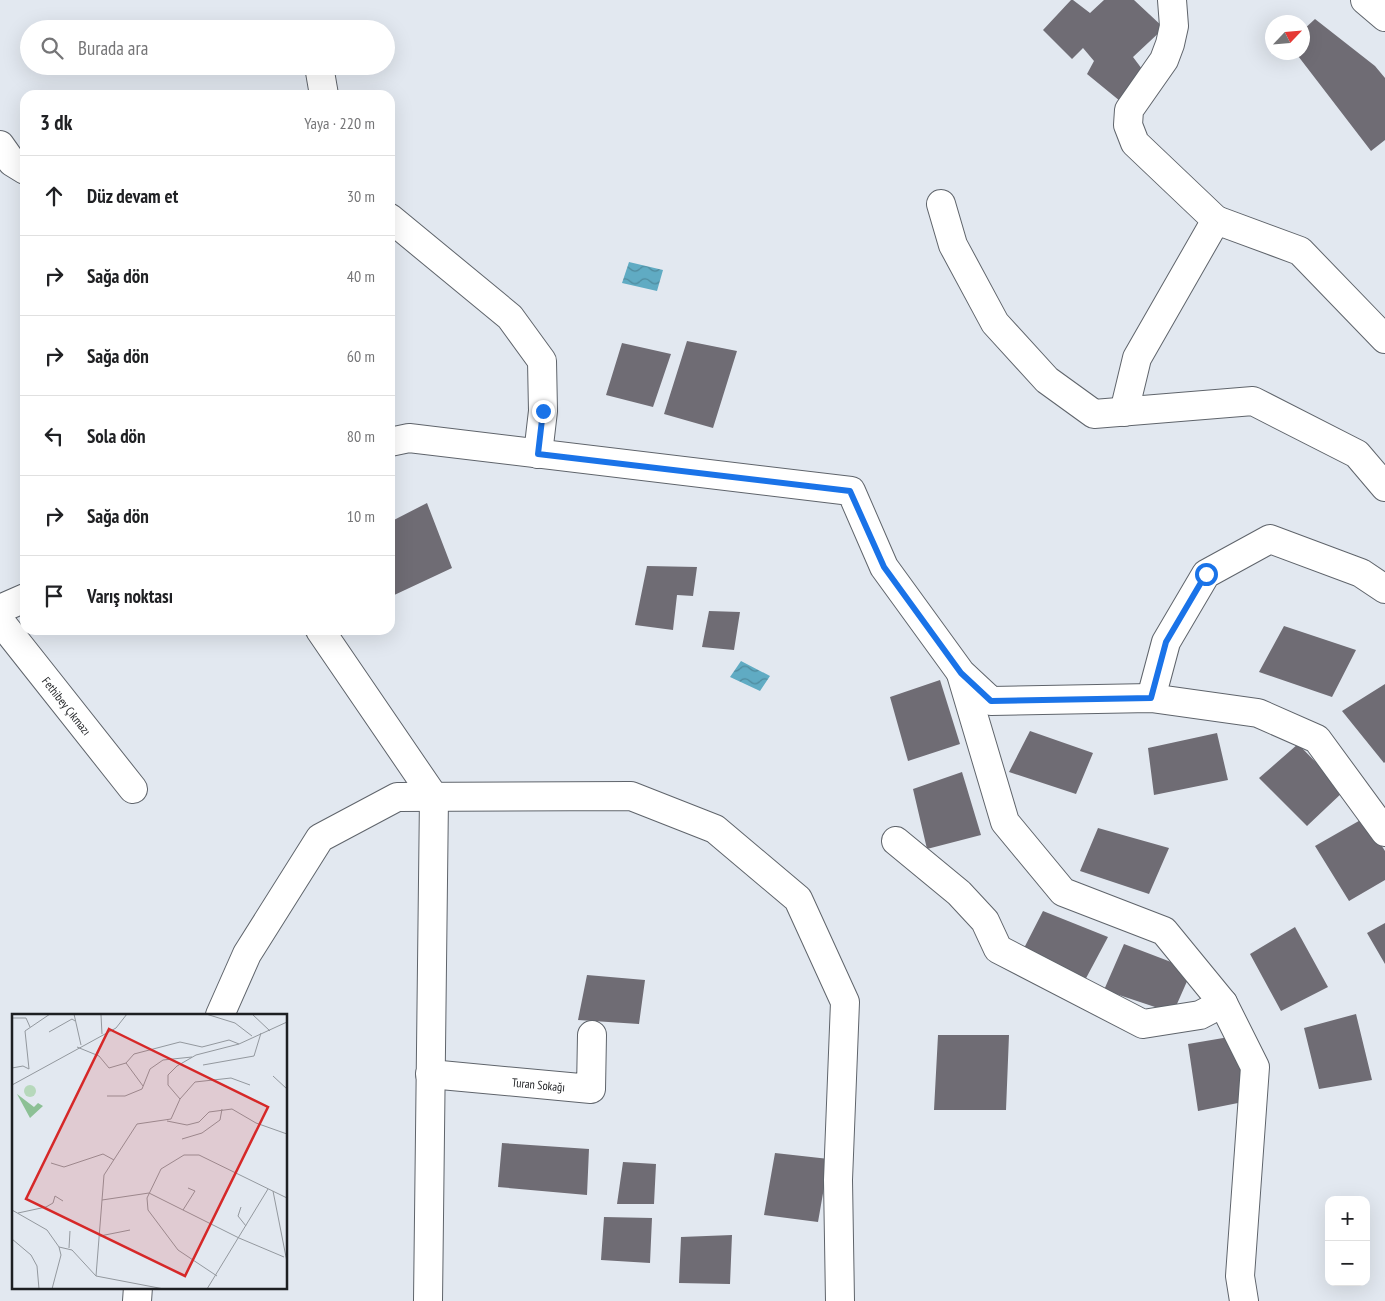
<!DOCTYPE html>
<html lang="tr">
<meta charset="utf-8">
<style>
:root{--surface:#fff;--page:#f2f2f2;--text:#202124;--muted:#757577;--line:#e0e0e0}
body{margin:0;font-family:"PT Sans Narrow",sans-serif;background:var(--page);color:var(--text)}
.controls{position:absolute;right:15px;bottom:15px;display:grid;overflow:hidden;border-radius:10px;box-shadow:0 5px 20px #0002}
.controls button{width:45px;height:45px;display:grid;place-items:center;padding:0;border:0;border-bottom:1px solid var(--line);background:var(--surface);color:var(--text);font:25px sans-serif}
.compass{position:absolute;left:1265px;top:15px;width:45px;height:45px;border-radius:50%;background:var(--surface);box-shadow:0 5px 20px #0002;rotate:64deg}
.stop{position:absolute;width:15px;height:15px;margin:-11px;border:4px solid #1a73e8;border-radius:50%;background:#fff}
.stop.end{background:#1a73e8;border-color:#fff;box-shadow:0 1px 5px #0008}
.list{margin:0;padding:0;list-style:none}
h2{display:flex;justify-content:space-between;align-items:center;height:65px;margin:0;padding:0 20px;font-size:21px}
h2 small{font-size:16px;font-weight:400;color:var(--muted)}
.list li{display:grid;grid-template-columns:32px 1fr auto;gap:15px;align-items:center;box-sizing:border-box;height:80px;padding:0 20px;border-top:1px solid var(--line)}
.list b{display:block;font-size:19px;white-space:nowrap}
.list em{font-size:16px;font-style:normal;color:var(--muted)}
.icon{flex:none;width:28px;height:28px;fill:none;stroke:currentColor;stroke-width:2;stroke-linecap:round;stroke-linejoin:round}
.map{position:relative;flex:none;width:1385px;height:1301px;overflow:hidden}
.search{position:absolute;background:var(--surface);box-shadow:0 5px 20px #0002;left:20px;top:20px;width:375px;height:55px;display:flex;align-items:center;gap:12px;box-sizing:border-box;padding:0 18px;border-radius:28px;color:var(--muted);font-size:19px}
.panel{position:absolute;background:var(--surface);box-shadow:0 5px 20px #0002;left:20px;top:90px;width:375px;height:545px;border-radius:15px}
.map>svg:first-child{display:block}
.water{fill:url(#water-waves)}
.building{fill:#6f6c74}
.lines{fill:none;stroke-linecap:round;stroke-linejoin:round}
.minor-casing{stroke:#5f646b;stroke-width:30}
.minor{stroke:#fff;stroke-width:28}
.route{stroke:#1a73e8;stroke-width:6}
.labels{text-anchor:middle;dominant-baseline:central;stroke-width:5;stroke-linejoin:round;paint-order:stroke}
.street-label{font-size:12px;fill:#1d1f22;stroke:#fff}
.inset-road{fill:none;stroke:#93989e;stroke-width:1}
.view{fill:#d62828;fill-opacity:0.15;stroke:#d62828;stroke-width:2.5}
.inset-edge{fill:none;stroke:#1d1f22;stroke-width:2.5}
</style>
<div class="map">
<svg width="1385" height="1301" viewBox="0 0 1385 1301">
<defs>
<pattern id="water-waves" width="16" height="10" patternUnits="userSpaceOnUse" patternTransform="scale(1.25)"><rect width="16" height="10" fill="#60abc3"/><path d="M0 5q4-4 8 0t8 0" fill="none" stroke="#4f8b9e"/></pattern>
</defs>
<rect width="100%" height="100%" fill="#e2e8f0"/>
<path class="water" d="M629 262 663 270 657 291 622 283Z
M741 661 770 676 760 691 730 677Z"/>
<path class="building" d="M1071 0H1073L1090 13 1104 0H1134L1164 28 1133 57 1142 69 1120 101 1087 74 1094 61 1083 48 1072 59 1043 30Z
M1315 19 1375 66 1385 78V140L1371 151 1295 52H1302V31Z
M687 341 737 351 713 428 664 414Z
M622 343 671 354 653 407 606 395Z
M427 503 452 568 390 597V522Z
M647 566 697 567 693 596 677 595 673 630 635 625Z
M709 611 740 612 734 650 702 647Z
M1284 626 1356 650 1332 697 1259 672Z
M940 680 960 744 908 761 890 697Z
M1385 684V762L1384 763 1342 711Z
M1030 731 1093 753 1076 794 1009 772Z
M1217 733 1228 780 1154 795 1148 748Z
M1298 744 1344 791 1307 826 1259 778Z
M962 772 981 835 927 849 913 789Z
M1364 818 1385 851V880L1349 901 1315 846Z
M1098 828 1169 848 1149 894 1080 871Z
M1043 911 1108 937 1084 982 1021 954Z
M1385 923V964L1367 933Z
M1295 927 1328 987 1281 1011 1250 954Z
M1124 944 1192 970 1173 1013 1104 990Z
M587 975 645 980 639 1024 578 1020Z
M1356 1014 1372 1080 1319 1089 1304 1028Z
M938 1035H1009L1006 1110H934Z
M1235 1036 1248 1101 1198 1111 1188 1044Z
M502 1143 589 1149 587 1195 498 1187Z
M775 1153 829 1159 818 1222 764 1215Z
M623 1162 656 1164 654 1204H617Z
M604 1217 652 1218 650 1263 601 1260Z
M732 1235 730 1284 679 1283 681 1237Z"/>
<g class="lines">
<defs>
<g id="minor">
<path d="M1172 0 1174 26 1170 44 1164 60 1129 110 1128 125 1135 143 1216 220"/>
<path d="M1365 0 1385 17"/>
<path d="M319 66 324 95"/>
<path d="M0 145 12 162 25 170"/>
<path d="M941 204 953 245 995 323 1047 380 1094 414 1253 401 1357 454 1385 487"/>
<path d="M390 218 510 317 542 361 543 411 538 454"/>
<path d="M1124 412 1137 358 1216 220 1300 251 1385 339"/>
<path d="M390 442 409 438 851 491 884 567 961 673 991 701 1151 698 1258 713 1317 739 1385 832"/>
<path d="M0 609 25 598"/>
<path id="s1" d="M0 621 133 789"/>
<path d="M320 630 434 797 428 1301"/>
<path d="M961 674 1005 822 1063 892 1164 931 1223 1003 1255 1067 1240 1276 1244 1301"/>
<path d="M1151 698 1166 642 1206 574 1270 539 1361 573 1385 589"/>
<path d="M896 841 959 893 985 921 998 949 1143 1024 1200 1015 1223 1003"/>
<path d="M220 1015 247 954 320 838 397 797 631 796 715 829 798 899 845 1002 838 1180 840 1301"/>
<path id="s2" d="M430 1074 591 1089 592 1035"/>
<path d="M137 1301 138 1287"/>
</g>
</defs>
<use href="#minor" class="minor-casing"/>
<use href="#minor" class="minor"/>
</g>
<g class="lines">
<path class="route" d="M543 411 538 454 850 491 884 567 961 673 991 701 1151 698 1166 642 1206 574"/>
</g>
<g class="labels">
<g class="street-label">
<text stroke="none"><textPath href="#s1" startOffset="108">Fethibey Çıkmazı</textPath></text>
<text stroke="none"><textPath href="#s2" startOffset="109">Turan Sokağı</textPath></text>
</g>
</g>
<g transform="translate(12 1014)">
<rect width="275" height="275" fill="#e2e8f0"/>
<path d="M12 77a6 6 0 1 1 12 0a6 6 0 1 1-12 0Z" fill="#b6d8bb"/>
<path d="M5 80 22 93 26 89 31 92 18 104Z" fill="#8cc095"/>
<path class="inset-road" d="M62 0 69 31M194 0 223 9 240 22M240 0 258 17M89 1 90 20M0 4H14L18 13M37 18 60 5 63 7M65 33 87 42 97 54 114 49M191 51 242 42 249 19M0 54 11 52 17 55M17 55 13 17 38 0M261 62 275 75M0 71 104 14 115 0M131 72 114 49 122 40 168 28 190 33 217 26 227 30M95 82H113L130 75 138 55 151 46 180 43M168 85 156 71V61L165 52 184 41 227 30 275 8M155 107 175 111 187 108 197 98 220 95 244 109 275 120M170 125 190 119 208 106 210 95M39 149 52 153 91 140 102 146M261 177 275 248M90 186 137 179 227 224 272 243M229 193 226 202 234 212M0 196 35 216 47 233 49 241 40 275M171 196 183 177 176 174M6 199 34 193 41 189 43 182 51 187M88 222 118 216M0 225 19 241 25 252 27 275M47 233 60 236 84 262 152 275M57 234 58 217M84 262 92 161 125 110 159 105 168 85 183 68 219 64 238 71M205 262 166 236 136 196 135 184 149 155 172 141H187L275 184M195 275 256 175"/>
<path class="view" d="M97 15 256 93 173 262 14 185Z"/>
<rect width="275" height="275" class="inset-edge"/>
</g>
</svg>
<div class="controls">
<button>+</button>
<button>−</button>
</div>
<svg class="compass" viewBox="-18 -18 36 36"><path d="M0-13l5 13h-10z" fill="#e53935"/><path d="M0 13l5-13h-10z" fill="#757577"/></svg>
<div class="stop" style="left:1206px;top:574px"></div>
<div class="stop end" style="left:543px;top:411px"></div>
<div class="search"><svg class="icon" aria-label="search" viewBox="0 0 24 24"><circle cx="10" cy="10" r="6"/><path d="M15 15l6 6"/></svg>Burada ara</div>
<section class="panel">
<h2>3 dk<small>Yaya · 220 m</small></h2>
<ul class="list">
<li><svg class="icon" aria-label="ahead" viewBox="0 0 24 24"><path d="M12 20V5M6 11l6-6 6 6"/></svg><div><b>Düz devam et</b></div><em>30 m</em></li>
<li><svg class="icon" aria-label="right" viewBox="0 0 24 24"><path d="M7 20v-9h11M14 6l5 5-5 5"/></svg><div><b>Sağa dön</b></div><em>40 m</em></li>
<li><svg class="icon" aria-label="right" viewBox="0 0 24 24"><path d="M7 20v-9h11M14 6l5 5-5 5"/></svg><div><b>Sağa dön</b></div><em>60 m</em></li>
<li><svg class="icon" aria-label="left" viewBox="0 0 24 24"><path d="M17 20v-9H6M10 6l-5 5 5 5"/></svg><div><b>Sola dön</b></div><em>80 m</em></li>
<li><svg class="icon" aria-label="right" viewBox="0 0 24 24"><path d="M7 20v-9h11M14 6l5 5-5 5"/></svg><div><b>Sağa dön</b></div><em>10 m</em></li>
<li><svg class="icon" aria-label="arrive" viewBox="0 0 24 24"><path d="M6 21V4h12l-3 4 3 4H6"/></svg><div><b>Varış noktası</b></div></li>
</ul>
</section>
</div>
